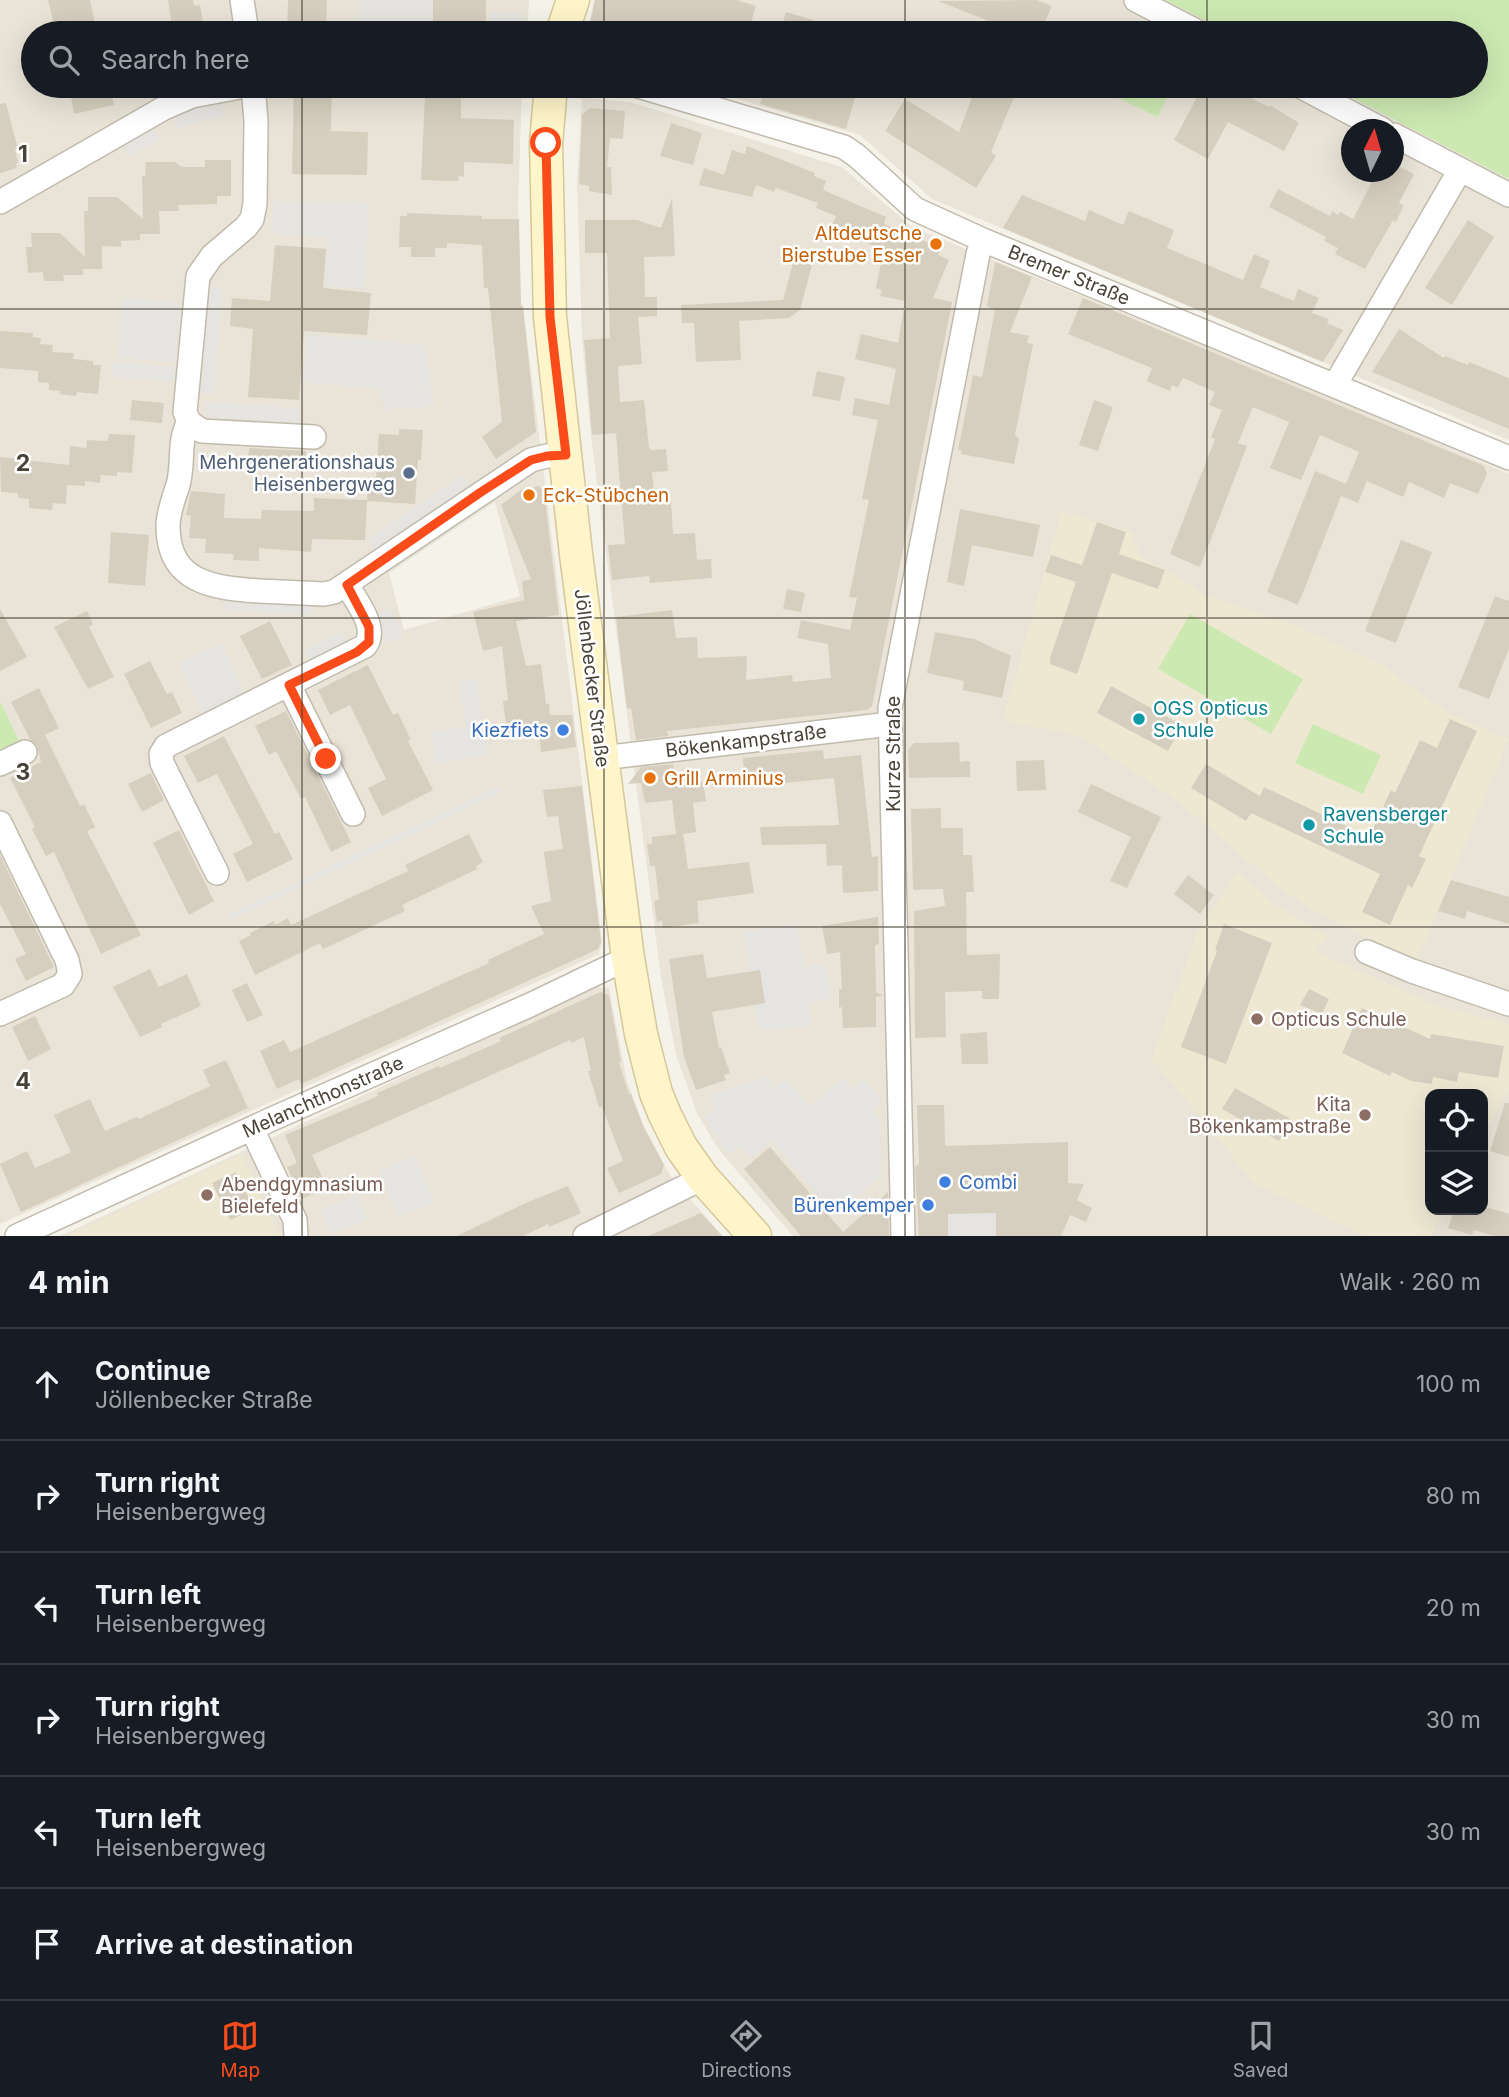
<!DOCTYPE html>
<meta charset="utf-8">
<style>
:root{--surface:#171b24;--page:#242831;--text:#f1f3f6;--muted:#9ea1a6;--line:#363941;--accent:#fa4c1b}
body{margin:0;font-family:Inter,sans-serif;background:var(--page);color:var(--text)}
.controls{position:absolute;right:21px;bottom:21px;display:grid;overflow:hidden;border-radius:14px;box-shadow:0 7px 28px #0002}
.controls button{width:63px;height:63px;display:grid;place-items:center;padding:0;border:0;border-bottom:2px solid var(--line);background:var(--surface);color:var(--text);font:35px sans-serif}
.compass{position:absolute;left:1341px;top:119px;width:63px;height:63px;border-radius:50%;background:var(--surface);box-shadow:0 7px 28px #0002;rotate:5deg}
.stop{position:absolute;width:21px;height:21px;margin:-16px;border:5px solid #fa4c1b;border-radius:50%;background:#fff}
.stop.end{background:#fa4c1b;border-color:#fff;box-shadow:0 2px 7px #0008}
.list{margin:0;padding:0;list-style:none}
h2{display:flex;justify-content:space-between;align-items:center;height:91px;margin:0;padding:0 28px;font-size:30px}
h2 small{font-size:23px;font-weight:400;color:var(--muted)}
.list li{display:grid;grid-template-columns:46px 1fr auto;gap:21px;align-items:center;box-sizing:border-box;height:112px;padding:0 28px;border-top:2px solid var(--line)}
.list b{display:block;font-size:26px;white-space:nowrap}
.list p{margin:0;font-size:23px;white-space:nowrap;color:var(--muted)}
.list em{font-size:23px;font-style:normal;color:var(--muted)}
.icon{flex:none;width:38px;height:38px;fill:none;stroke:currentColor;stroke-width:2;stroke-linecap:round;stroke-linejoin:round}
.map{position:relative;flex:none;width:1509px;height:1236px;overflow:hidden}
.search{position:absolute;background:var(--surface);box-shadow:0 7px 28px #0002;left:21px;right:21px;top:21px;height:77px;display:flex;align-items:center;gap:18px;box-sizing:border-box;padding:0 24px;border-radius:38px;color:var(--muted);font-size:26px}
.sheet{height:763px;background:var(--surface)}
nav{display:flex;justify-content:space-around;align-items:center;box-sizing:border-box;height:98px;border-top:2px solid var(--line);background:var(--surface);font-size:19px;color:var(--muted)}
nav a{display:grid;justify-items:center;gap:4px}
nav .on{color:var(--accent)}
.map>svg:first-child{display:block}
.residential{fill:#e9e4d7;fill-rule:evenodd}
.education{fill:#eee8d3}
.green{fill:#cde9b2}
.parking{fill:#e6e4e1}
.building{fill:#d6cfbf}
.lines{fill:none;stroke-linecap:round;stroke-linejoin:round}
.minor-casing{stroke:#c0bbac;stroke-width:26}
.secondary-casing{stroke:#d5c899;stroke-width:35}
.minor{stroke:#fff;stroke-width:23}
.secondary{stroke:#fff5ca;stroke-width:32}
.route{stroke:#fa4c1b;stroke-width:9}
.grid{fill:none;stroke:#494337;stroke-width:2;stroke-opacity:0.55}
.food-dot{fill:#e8710a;stroke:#fff;stroke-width:2.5}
.service-dot{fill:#5c6f8a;stroke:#fff;stroke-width:2.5}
.culture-dot{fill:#0f9aa8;stroke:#fff;stroke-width:2.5}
.shop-dot{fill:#3f7fe0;stroke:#fff;stroke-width:2.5}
.education-dot{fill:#8d6e63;stroke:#fff;stroke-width:2.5}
.labels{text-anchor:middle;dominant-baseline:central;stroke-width:5;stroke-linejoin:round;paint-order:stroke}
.food-label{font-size:19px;fill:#c56008;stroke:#fff;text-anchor:start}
.street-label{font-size:19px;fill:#494337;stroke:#fff}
.service-label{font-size:19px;fill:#4e5e75;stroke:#fff;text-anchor:end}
.culture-label{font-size:19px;fill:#0d838f;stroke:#fff;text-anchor:start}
.shop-label{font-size:19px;fill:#366cbe;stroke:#fff;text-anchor:end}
.education-label{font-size:19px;fill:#785e54;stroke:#fff;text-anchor:start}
.grid-label{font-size:23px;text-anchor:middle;font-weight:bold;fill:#494337;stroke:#fff;stroke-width:5;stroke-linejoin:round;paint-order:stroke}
</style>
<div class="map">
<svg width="1509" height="1236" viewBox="0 0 1509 1236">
<rect width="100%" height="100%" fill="#f5f2e9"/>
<path class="residential" d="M0 0H529L527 33H33V86H522L518 206 521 305 523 306 602 942 599 954 0 1224ZM495 502 520 596 404 630 389 573Z
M594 0H1168L1231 33H587Z
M694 86H1331L1509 179V440L932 199 860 135ZM1352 130H1394V172H1352Z
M582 97 633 103 842 167 912 227 1324 394 1509 474V1236H793L730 1163 715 1144 697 1113 676 1055 661 977 591 436 582 339 577 182ZM1430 1094H1483V1210H1430Z
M596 987 609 988 627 1081 644 1126 664 1164 673 1180 723 1236H60Z"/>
<path class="education" d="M1061 511 1132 532 1140 557 1173 573 1205 595 1292 624 1379 663 1449 714 1509 739 1416 963 1311 909 1278 886 1180 803 1080 736 1003 721Z
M1237 872 1276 905 1327 936 1316 952 1436 1005 1509 1024V1087L1483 1136V1094H1430V1210H1444L1430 1236H1365L1254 1183 1157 1065 1151 1062 1196 935Z
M242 1154 279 1236H67Z"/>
<path class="green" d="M1166 0H1509V179L1330 86H1476V33H1230Z
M1093 86H1172L1158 117Z
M1190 614 1303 679 1271 734 1158 669Z
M0 701 20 743 0 753Z
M1313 724 1381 755 1363 794 1295 763Z"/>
<path class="parking" d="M360 0H433V33H374V25H359Z
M491 12 521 13 520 33H490Z
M223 101V119H205L179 129 170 114 191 105Z
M151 125 160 139 129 157 121 143Z
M273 201 369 202 364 289 325 286 329 238 272 233Z
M207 286 222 287 214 394 198 393Z
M123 298 180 303 176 362 118 358Z
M307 334 424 345 434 406 384 410 381 389 303 382Z
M112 362 175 367 174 381 111 377Z
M206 402 299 408 298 423 205 417Z
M462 475 471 489 377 553 368 540Z
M226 596 313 601V615L225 610Z
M390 608 403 636 388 643 375 615Z
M341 632 347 644 311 662 305 649Z
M221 643 245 695 203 714 179 663Z
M476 679 488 755 436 763 431 732 466 726 459 682Z
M499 786 502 792 230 920 228 915Z
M797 924 804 967 826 965 831 999 808 1002 811 1027 759 1029 744 932Z
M769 1075 773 1088 786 1079 809 1106 843 1078 852 1089 864 1079 881 1100 871 1110 880 1121 882 1162 877 1167 883 1174 845 1206 836 1196 826 1205 772 1140 751 1158 741 1146 729 1155 704 1117 716 1109 711 1095Z
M414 1156 434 1202 399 1217 379 1171Z
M357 1194 367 1219 331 1234 320 1210Z
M996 1213V1236H948V1214Z"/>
<path class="building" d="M48 0H90L95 24 93 25 94 33H56Z
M168 0H193L194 6 200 5 205 33H173Z
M288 0H327L326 33H287Z
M433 0H486V33H433Z
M595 0H737L756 6 748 33H588Z
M1037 0 1052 6 1040 33H998L1001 26 938 1Z
M786 12 843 29 842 33H780Z
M69 86H110L114 105 74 114Z
M294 86H332L331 131 368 132 367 175 292 174Z
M765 86H816L855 97 846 129 760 104Z
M976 86H1019L991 152 996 156 976 188 885 131 905 99 959 132Z
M1203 86H1224L1248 99 1249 97 1269 107 1270 105 1299 123 1284 151 1228 122 1208 159 1174 140Z
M425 96 461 98V118L514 120 513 164 464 162V177L459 176 458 181 421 180Z
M6 103 18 149 15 150 18 163H16L17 168 0 173V104Z
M590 108 625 111 623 139 610 138 607 167H611L612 195 589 191V186L579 184 582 115Z
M671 123 702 133 693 165 660 156Z
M747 146 815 173 814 176 826 181 823 190 886 217 884 224 941 248 938 255 949 260 933 298 952 302 872 706 867 710 667 731 668 736 636 740 631 708 627 709 616 617 672 610 676 638 697 637 698 658 747 656 746 680 792 675 793 682 831 678 828 644 797 638 801 620 850 630 857 598 849 597 869 500 862 499 878 420 852 415 855 398 889 405 896 369 855 359 861 334 898 343 905 301 880 296 882 290 876 288 882 257 872 252 874 246 831 228 836 216 816 208 819 200 818 203 776 188 774 192 756 185 752 197 699 185 704 168 724 175 732 150 745 154Z
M205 160H231V196H217V204L178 205 179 211H159L160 234H140V240L121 241V247L102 246V269H83V275H63L64 281H44L43 272 28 273 26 247H32L31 233H60L85 257 84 211H88V197H117L143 219 142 176H145L146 162H175L182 167H205Z
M1394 164 1414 174 1399 203 1404 205 1396 222 1393 220 1365 269 1335 254 1338 248 1324 241 1326 237 1269 207 1278 189 1330 216 1332 211 1338 215 1340 212 1353 219 1377 172H1394Z
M1022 195 1085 221 1089 210 1123 225 1129 211 1174 230 1167 248 1243 280 1254 254 1270 261 1260 287 1294 301 1298 289 1319 298 1312 313 1329 319 1327 323 1343 330 1323 362 1003 228Z
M672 198 675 256 644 257 645 297H657V316L638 317 642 364 618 366 620 402 644 400 649 448 652 450 666 449 668 471 652 472 655 504 671 502 673 534 695 533 697 560 711 559 712 578 650 583 649 576 612 580 608 545 625 544 616 433 592 435 584 340 610 338 607 253H585V220H637L661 228Z
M407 213 482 216V219H519L521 306H523L536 432 496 459 482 437 502 422 488 288H484L482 245 447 243V248H435V257H411V247H399L400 216H407Z
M1468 220 1494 237 1452 305 1425 288Z
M275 245 326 249 323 288 371 293 367 335 304 331 299 400 248 397 253 329 230 326 232 298 270 301Z
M794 260 812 265 800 310 789 318 739 321 741 360 696 362 694 323H682L681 305 783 300Z
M995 262 1032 277 1010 332 1029 336 1027 343 1033 344 1015 435 1019 439 1014 464 961 454 962 450H958L973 375 982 377 995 310 987 306Z
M1083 298 1484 466 1487 474 1478 494 1450 483 1444 498 1409 482 1403 497 1367 481 1358 503 1341 496 1298 605 1267 592 1315 471 1346 484 1345 486 1359 452 1320 435 1301 480 1270 468 1289 422 1253 407 1238 443 1247 446 1200 567 1170 554 1215 439 1211 437 1222 410 1209 405 1215 392 1183 378 1178 388 1172 385 1170 391 1147 381 1152 368 1068 334Z
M1399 329 1444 358 1445 356 1468 365 1469 362 1509 378V429L1372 372Z
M0 331 33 333V337L41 338 40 344 53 345 52 352 74 353 73 359 93 361V365H101L98 394 77 392 76 396 59 394 60 391 49 390V383L38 382V371L0 368Z
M817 371 845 377 840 401 812 396Z
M132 400 164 403 162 423 130 420Z
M1094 400 1113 407 1098 451 1079 445Z
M399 429 423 430 421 460H418L415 504 367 501 368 477 376 478 379 434 399 435Z
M109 434 135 435 132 473 117 472V476L101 475 100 483 85 481V486L67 485 66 504 53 503 52 510 29 508V499L18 498V493L1 492 0 457 69 465 70 446 86 448 87 440 108 441Z
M249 448 306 451 305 468 248 464Z
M538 486 544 491 559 615 516 621 526 666 541 664 546 704 549 703 550 715H572L576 747 541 752 539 734 508 738 503 701 508 700 502 646 483 651 473 612 524 600 522 581 531 579 501 505 522 489Z
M191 491 225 494 224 518 261 519 262 510 314 511V498L367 500 365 540 312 539 311 552 259 548V561L233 560 234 554 205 553 206 539 189 538 191 516 186 515Z
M960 509 1040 525 1033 557 972 545 964 586 947 582Z
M1097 522 1126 532 1119 554 1165 570 1158 589 1112 573 1077 674 1050 664V658L1076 582 1045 572 1051 555 1082 565Z
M111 532 149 535 145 586 108 583Z
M1401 540 1432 552 1396 643 1365 631Z
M787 589 805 593 801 612 783 609Z
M1495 596 1509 601V649L1489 699 1458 687Z
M0 609 27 657 0 671Z
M87 611 93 624 89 627 114 677 88 689 54 627Z
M270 621 292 665 262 679 240 636Z
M935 632 974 639 1011 656 1002 698 963 690 964 681 927 673Z
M150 661 167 694 172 692 182 713 151 728 124 674Z
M368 665 393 715 398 713 411 740 408 741 433 790 382 816 368 788 386 779 350 705 330 715 318 690Z
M1111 686 1182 725 1168 751 1097 713Z
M39 688 59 728 45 735 80 806 84 804 95 827 87 831 141 935 101 954 54 852 46 856 32 829 35 827 10 778 41 762 37 745 30 739 11 702Z
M286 711 351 842 331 852 305 797 301 799 276 751 269 755 255 726Z
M1450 719 1477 731 1419 856 1426 859 1412 888 1408 885 1390 925 1362 912 1380 874 1251 813 1246 821 1191 788 1206 764 1260 796 1264 787 1369 837 1391 790 1395 793 1420 740 1437 748Z
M224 736 275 834 279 832 293 859 247 882 233 854 253 844 217 774 198 783 184 756Z
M959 742 960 762 970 761V777L909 778 908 750 914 743Z
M823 750 824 759 861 755 872 857 878 856V891L843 893 842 865 827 866 826 844 762 845 760 827 839 825 834 778 745 787 743 758Z
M1044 760 1046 790 1017 791 1016 761Z
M673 764 677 786 703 782 706 801 693 803 696 832 683 834 688 869 749 862 754 893 697 901 699 923 663 928 662 921 657 922 654 901 659 900 655 866H650L647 844H652V837L676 834 672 800 645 803 641 783 628 784 641 767Z
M151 773 164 800 142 812 128 784Z
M1091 784 1161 817 1127 888 1110 881 1131 837 1078 812Z
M582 786 601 942 598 949 301 1084 299 1079 277 1089 260 1051 284 1040 290 1052 489 963 488 960 544 934 531 906 551 901 544 852 563 849 558 816 547 817 543 790Z
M941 808V828H963V855H972L974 892H966L967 955 1000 954 999 999H982V991L945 992 946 1037 915 1038 914 911 945 906 943 889 913 890 911 809Z
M179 830 214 901 189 915 153 843Z
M469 834 483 862 476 866 477 869 402 905 405 911 323 949 320 943 255 975 239 941 251 935 250 933 274 921 275 925 288 918 291 925 408 871 405 865Z
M0 855 54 967 26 981 15 959 26 954 0 904Z
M1188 875 1214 895 1200 914 1174 894Z
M1451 880 1509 897V924L1467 911 1465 919 1438 911Z
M878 917 879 944 875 945 876 992 883 995 876 997V1027L843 1028 842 1007 839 1008V989H842L840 952 827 954 822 926Z
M1224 924 1272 943 1226 1064 1181 1047 1217 951 1215 950Z
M703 954 707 978 760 970 765 1003 712 1012 719 1048 721 1047 730 1073 724 1075 726 1080 696 1090 684 1057 669 959Z
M150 969 159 987 187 974 201 1006 161 1024 162 1027 140 1037 113 987Z
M247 983 263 1015 247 1022 232 990Z
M1309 989 1329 999 1322 1014 1300 1005Z
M600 992 609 995 621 1062 619 1063 629 1094H631L643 1126 664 1165 661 1174 619 1193 607 1168 623 1161 602 1107H599L588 1071H591L584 1037 571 1043 570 1040 312 1155 327 1187 302 1199 287 1167 297 1163 285 1135 378 1096 377 1093 439 1066 440 1068 501 1041 499 1038Z
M1362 1008 1430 1039 1431 1034 1504 1046 1498 1078 1459 1072 1457 1082 1433 1077 1432 1084 1411 1081 1392 1072 1390 1076 1342 1053Z
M35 1016 51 1049 28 1061 12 1027Z
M987 1032 988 1064H962L960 1034Z
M226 1060 248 1108 21 1212 0 1164 27 1151 35 1168 71 1152 54 1115 90 1099 105 1131 137 1117 139 1119 210 1086 203 1070Z
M1235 1088 1291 1119 1279 1141 1222 1109Z
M1505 1103H1509V1157L1490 1151Z
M917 1105H944L945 1146 1068 1142V1183L1084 1184 1077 1200 1092 1208 1086 1222 1070 1215 1061 1236H996V1213L948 1214V1236H919L915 1167 919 1164Z
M770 1147 843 1232 888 1192 889 1236H801L744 1169Z
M236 1172 254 1209 230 1220 212 1183Z
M568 1186 581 1213 549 1227 548 1224 523 1236H457L528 1202Z
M1483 1206 1509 1214V1236H1494L1474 1230 1472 1235 1448 1228 1454 1210H1483Z
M701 1213 722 1236H648Z"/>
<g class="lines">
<defs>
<path id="minor" d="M242 0 247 33
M1136 0 1200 33
M253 86 256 121 255 204 252 219 246 227 212 256 198 276 185 412 189 422 202 431 314 437
M638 86 844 147 857 156 915 209 983 240 1509 458
M1300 86 1383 130
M1394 135 1509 195
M0 202 164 108 192 96 245 86
M1335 385 1460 170
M189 422C178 439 184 465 178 485 174 498 168 512 168 526 168 583 214 588 259 591 281 592 302 593 324 594L334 592 531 460 547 456 566 455
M289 685 353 814
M602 758 890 724
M0 764 25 752
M0 823 67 960 70 974 63 985 0 1014
M217 873 162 763 161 754 166 746 365 646C379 628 356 601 347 585
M1367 952 1412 971 1509 1004
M252 1129 295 1220 296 1236
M17 1236 272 1119 530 1005 628 958
M585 1236 703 1178
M903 1236 890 708 978 254 983 240"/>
<path id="secondary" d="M562 33 573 0
M551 86 546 143 550 317 576 554 628 958 641 1034 656 1093 665 1115 681 1147 703 1178 755 1236"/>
</defs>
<use href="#minor" class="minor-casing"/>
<use href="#secondary" class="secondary-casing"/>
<use href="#minor" class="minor"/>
<use href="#secondary" class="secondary"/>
</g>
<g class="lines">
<path class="route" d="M326 759 289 685 357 652 369 642V627L347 585 481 492 531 460 547 456 566 455 550 317 546 143"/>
</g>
<path class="grid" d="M302 0V33M604 0V33M905 0V33M1207 0V33M302 86V1236M604 86V1236M905 86V1236M1207 86V1236M0 309H1509M0 618H1509M0 927H1509"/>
<g class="food-dot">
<circle cx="936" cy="244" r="7"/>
<circle cx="529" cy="495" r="7"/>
<circle cx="650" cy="778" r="7"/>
</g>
<circle class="service-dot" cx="409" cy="473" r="7"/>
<g class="culture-dot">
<circle cx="1139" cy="719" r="7"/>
<circle cx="1309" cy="825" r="7"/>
</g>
<g class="shop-dot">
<circle cx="563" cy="730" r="7"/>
<circle cx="945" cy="1182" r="7"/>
<circle cx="928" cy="1205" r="7"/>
</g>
<g class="education-dot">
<circle cx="1257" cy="1019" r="7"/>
<circle cx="1365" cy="1115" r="7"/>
<circle cx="207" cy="1195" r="7"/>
</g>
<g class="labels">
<g class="food-label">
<text x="922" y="233" text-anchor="end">Altdeutsche<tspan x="922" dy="22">Bierstube Esser</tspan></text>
<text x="543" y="495">Eck-Stübchen</text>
<text x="664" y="778">Grill Arminius</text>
</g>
<g class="street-label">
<text transform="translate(1069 275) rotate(22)">Bremer Straße</text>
<text transform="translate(592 678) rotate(83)">Jöllenbecker Straße</text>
<text transform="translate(746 741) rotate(-7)">Bökenkampstraße</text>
<text transform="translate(893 754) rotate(-90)">Kurze Straße</text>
<text transform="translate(323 1097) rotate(-24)">Melanchthonstraße</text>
</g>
<g class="service-label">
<text x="395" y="462">Mehrgenerationshaus<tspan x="395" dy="22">Heisenbergweg</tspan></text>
</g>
<g class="culture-label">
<text x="1153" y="708">OGS Opticus<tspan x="1153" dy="22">Schule</tspan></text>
<text x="1323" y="814">Ravensberger<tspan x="1323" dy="22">Schule</tspan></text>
</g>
<g class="shop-label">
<text x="549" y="730">Kiezfiets</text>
<text x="959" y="1182" text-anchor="start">Combi</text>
<text x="914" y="1205">Bürenkemper</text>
</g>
<g class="education-label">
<text x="1271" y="1019">Opticus Schule</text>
<text x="1351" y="1104" text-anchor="end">Kita<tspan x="1351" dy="22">Bökenkampstraße</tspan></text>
<text x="221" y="1184">Abendgymnasium<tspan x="221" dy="22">Bielefeld</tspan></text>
</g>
</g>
<g class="grid-label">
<text x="23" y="162">1</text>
<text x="23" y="471">2</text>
<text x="23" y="780">3</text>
<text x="23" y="1089">4</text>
</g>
</svg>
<div class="controls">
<button><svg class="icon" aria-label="locate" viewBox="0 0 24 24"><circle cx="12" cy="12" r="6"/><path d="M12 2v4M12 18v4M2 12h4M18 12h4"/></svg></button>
<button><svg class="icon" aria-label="layers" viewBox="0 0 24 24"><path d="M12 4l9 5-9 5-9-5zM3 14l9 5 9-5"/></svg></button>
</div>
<svg class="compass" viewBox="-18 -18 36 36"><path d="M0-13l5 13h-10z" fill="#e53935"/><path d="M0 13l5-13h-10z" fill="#9ea1a6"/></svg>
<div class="stop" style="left:546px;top:143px"></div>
<div class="stop end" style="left:326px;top:759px"></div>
<div class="search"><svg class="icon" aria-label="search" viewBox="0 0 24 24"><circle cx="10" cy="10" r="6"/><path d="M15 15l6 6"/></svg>Search here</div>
</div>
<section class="sheet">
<h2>4 min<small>Walk · 260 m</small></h2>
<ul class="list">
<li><svg class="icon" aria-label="ahead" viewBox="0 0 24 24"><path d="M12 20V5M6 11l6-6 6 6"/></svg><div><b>Continue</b><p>Jöllenbecker Straße</p></div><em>100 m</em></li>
<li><svg class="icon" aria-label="right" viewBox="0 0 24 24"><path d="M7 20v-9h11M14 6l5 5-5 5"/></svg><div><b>Turn right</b><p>Heisenbergweg</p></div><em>80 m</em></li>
<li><svg class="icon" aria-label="left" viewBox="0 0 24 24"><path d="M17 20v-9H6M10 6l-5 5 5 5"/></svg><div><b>Turn left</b><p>Heisenbergweg</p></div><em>20 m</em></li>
<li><svg class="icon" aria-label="right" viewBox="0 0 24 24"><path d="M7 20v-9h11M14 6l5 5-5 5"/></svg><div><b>Turn right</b><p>Heisenbergweg</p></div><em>30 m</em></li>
<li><svg class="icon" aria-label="left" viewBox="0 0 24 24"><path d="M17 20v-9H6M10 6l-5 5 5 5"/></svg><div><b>Turn left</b><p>Heisenbergweg</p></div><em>30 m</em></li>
<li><svg class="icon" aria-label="arrive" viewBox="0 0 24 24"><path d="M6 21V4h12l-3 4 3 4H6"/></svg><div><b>Arrive at destination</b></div></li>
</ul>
</section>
<nav>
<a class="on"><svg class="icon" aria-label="map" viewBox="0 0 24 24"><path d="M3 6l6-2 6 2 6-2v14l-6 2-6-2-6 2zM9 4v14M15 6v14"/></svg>Map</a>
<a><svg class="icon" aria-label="directions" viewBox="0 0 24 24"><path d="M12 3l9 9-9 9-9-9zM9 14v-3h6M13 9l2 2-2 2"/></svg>Directions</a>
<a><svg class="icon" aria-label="saved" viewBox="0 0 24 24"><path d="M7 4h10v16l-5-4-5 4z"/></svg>Saved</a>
</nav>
